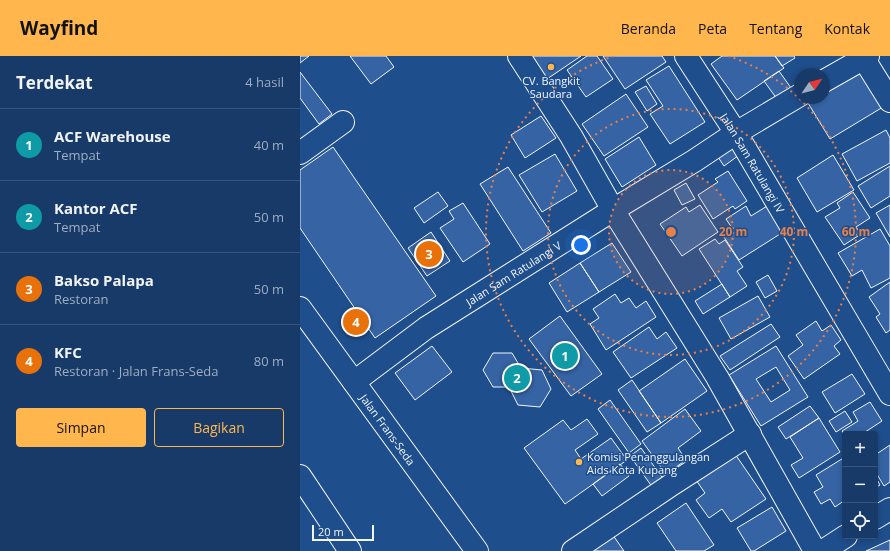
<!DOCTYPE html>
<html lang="id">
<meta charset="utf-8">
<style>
:root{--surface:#173a69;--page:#20416f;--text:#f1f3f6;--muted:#9eadc0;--line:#36547d;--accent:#ffb74d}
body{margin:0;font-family:"Open Sans",sans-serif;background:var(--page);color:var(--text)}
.controls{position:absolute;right:12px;bottom:12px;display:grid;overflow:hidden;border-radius:4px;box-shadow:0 2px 6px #0003}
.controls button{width:36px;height:36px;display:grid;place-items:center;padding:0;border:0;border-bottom:1px solid var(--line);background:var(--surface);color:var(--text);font:20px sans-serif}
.compass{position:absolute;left:494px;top:12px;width:36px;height:36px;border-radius:50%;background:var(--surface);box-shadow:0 2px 6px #0003;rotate:55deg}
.scale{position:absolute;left:12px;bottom:10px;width:62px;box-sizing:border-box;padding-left:4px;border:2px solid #f2f6ff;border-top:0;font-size:11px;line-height:14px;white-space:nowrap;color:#f2f6ff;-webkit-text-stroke:3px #1f4e8c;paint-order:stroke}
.you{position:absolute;left:281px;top:189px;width:14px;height:14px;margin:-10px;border:3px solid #fff;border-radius:50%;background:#1a73e8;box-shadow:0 0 0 6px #1a73e833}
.badge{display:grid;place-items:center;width:26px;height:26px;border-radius:50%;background:var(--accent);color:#fff;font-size:13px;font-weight:700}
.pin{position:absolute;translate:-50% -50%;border:2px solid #fff;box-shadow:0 1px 4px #0006}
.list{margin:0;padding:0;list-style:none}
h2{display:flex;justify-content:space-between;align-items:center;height:52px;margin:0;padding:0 16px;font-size:17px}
h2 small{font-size:13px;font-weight:400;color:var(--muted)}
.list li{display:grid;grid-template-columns:26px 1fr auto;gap:12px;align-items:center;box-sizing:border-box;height:72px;padding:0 16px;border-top:1px solid var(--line)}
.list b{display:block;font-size:15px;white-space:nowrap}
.list p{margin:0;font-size:13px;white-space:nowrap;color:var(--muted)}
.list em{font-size:13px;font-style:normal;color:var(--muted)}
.actions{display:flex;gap:8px;padding:12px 16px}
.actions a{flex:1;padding:9px 0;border:1px solid var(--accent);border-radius:4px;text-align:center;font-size:14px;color:var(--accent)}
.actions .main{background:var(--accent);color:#111}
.icon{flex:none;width:22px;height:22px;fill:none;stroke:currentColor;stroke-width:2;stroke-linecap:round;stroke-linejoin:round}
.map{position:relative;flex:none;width:590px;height:495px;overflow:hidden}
header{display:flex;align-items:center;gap:24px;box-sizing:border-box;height:56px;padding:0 20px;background:var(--accent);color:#111}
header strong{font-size:19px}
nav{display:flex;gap:22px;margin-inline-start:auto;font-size:14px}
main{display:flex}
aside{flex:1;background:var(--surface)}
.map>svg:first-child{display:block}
.building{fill:#3563a3;stroke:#f2f6ff;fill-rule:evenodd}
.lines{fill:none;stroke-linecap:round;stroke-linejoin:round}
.minor-casing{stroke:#f2f6ff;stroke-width:24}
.major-casing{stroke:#f2f6ff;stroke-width:24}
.minor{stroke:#1f4e8c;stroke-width:22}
.major{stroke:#1f4e8c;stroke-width:22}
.ring{fill:none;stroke:#ea8049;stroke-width:2;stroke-dasharray:2 4}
.poi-dot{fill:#ffb74d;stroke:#1f4e8c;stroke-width:1.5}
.labels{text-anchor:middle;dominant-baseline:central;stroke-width:3;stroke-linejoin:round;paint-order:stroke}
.poi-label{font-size:11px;fill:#f2f6ff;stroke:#1f4e8c}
.street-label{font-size:11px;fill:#f2f6ff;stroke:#1f4e8c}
.centre{fill:#ea8049;stroke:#1f4e8c;stroke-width:2}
.ring-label{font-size:12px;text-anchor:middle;font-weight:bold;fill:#ea8049;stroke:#1f4e8c;stroke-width:3;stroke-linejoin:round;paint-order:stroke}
</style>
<header>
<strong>Wayfind</strong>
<nav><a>Beranda</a><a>Peta</a><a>Tentang</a><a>Kontak</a></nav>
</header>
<main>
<aside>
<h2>Terdekat<small>4 hasil</small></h2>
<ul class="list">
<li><span class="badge" style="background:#0f9aa8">1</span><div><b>ACF Warehouse</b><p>Tempat</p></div><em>40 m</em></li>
<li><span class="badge" style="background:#0f9aa8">2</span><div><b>Kantor ACF</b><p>Tempat</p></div><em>50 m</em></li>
<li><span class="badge" style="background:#e8710a">3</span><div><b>Bakso Palapa</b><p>Restoran</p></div><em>50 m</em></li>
<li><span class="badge" style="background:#e8710a">4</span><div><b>KFC</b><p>Restoran · Jalan Frans-Seda</p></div><em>80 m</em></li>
</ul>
<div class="actions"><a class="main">Simpan</a><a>Bagikan</a></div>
</aside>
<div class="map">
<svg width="590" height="495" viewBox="0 0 590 495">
<rect width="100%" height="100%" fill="#1f4e8c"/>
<path class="building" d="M0 0H9L0 7Z
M50 0H86L94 11 71 28Z
M231 0H281L247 23Z
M287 0H297L313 23 286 41 267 14Z
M303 0H362L366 6 325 33Z
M422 0H475L484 12 437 44 411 8Z
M475 0H494L495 2 482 10Z
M369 10 405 66 370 88 350 58 363 50 346 24Z
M479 15 491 32 477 43 464 25Z
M562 15 583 51 530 83 508 47 517 42H524V38Z
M0 16 32 58 19 68 0 42Z
M346 30 357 48 347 55 335 36Z
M326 38 348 71 304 100 282 68Z
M241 60 256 82 225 102 211 79Z
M586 74 590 82V107L557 125 542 98Z
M339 81 356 109 322 131 305 103Z
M434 86 442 97 424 110 416 98Z
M33 91 136 240 75 282 0 172V114Z
M255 98 277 135 242 156 219 119Z
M533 99 554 134 517 156 497 122Z
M590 110V140L571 152 558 130Z
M208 111 251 177 223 195 180 128Z
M428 115 447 145 435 153 433 150 413 163 398 139 418 126 415 123Z
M386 127 395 143 382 149 374 134Z
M138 136 148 150 124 167 114 152Z
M553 136 570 162 556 171 561 178 544 189 525 161 540 152 537 147Z
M163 147 190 188 163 206 140 172 154 163 149 155Z
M472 147 488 173 439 204 422 178 432 172 426 163 446 150 451 160Z
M400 149 418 176 382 200 360 168 386 151 389 156Z
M590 149V181L576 157Z
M580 173 590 190V222L571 232 562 214 552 220 538 197Z
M131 176 150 205 127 220 108 192Z
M415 183 419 188 425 184 443 211 437 215 447 230 430 241 399 193Z
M312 187 331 216 299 236 280 207Z
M280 207 299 236 267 256 249 227Z
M468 219 477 235 465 242 456 226Z
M590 226V274L586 277 576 261 580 258 569 241Z
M422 228 430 241 403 258 395 245Z
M315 238 321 247 329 242 336 252 346 245 356 261 306 294 290 268 299 262 293 253Z
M458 240 470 261 431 283 419 262Z
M260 260 302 318 271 340 229 283Z
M516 265 522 275 531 269 541 284 534 290 540 298 504 323 488 300 503 289 496 279Z
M471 268 480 281 430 314 420 300Z
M349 271 357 283 366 276 377 292 331 322 313 296Z
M132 290 152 316 115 344 95 317Z
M476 290 508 341 461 370 429 319ZM476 311 490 334 471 346 456 323Z
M193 297H212L221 312 242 314 251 333 240 351 218 349 209 331H193L183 314Z
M385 303 407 335 361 367 339 335Z
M552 318 565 338 535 357 522 336Z
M332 324 361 367 347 376 318 334Z
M310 344 341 388 329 397 298 353Z
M570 346 582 365 562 378 545 379 542 375 558 365 553 356Z
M510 350 519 362 486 383 478 371Z
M385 353 401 375 378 392 386 404 366 418 342 385Z
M545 355 552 366 536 376 529 365Z
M519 362 540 396 499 422 491 409 503 402 490 381Z
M287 363 298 378 275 394 281 403 311 382 327 404 265 448 224 392 263 364 271 374Z
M590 389V426L584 430 575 415V399Z
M341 392 364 424 353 432 330 400Z
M435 398 466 443 431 466 422 453 409 462 396 444 405 437 396 424Z
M545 401V444L535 451 530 443 521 448 514 436 523 431 516 419Z
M320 408 329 420 302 440 293 428Z
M575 420 580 429 575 432Z
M386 447 414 489 404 495H376L357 467Z
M472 451 486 475 454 495H451L437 472Z
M310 475 324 495H282Z
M590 484V495H566Z"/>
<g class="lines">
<defs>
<g id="minor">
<path d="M219 0 271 80 313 154 417 321 515 495"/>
<path id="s1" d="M386 0 436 77 590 338"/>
<path d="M562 0 590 45"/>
<path d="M524 25 568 0"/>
<path d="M0 97 43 66"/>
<path id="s2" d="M54 326 126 272 313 154 394 105 436 77 500 39"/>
<path d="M575 462 590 453"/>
<path d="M273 495 371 429 450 378"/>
<path d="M523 495 546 480"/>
</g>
<g id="major">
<path id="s3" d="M0 252 177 495"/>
<path d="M0 420 50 495"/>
</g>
</defs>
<use href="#minor" class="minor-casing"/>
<use href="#major" class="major-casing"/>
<use href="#minor" class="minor"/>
<use href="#major" class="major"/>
</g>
<circle cx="371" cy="176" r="62" fill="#ea8049" fill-opacity=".12"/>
<g class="ring">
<circle cx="371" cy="176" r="62"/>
<circle cx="371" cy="176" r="123"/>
<path d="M428 0A185 185 0 1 1 314 0"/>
</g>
<g class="poi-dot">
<circle cx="251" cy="11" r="4"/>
<circle cx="279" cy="406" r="4"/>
</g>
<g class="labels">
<g class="poi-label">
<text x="251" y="24">CV. Bangkit<tspan x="251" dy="13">Saudara</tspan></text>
<text x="287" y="400" text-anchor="start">Komisi Penanggulangan<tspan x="287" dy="13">Aids Kota Kupang</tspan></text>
</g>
<g class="street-label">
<text stroke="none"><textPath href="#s1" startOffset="126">Jalan Sam Ratulangi IV</textPath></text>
<text stroke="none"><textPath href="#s2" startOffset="193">Jalan Sam Ratulangi V</textPath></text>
<text stroke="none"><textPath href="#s3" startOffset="150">Jalan Frans-Seda</textPath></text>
</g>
</g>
<circle cx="371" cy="176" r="6" class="centre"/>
<g class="ring-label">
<text x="433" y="180">20 m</text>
<text x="494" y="180">40 m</text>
<text x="556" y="180">60 m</text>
</g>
</svg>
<div class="controls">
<button>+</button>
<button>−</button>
<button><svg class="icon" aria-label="locate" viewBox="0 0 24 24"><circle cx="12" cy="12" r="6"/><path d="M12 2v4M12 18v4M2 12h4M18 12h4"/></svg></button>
</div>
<svg class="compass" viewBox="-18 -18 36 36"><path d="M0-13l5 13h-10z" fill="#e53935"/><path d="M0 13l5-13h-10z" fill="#9eadc0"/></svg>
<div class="scale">20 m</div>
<div class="you"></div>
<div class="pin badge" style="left:265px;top:300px;background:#0f9aa8">1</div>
<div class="pin badge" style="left:217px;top:322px;background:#0f9aa8">2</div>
<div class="pin badge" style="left:129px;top:198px;background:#e8710a">3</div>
<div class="pin badge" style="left:56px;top:266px;background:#e8710a">4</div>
</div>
</main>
